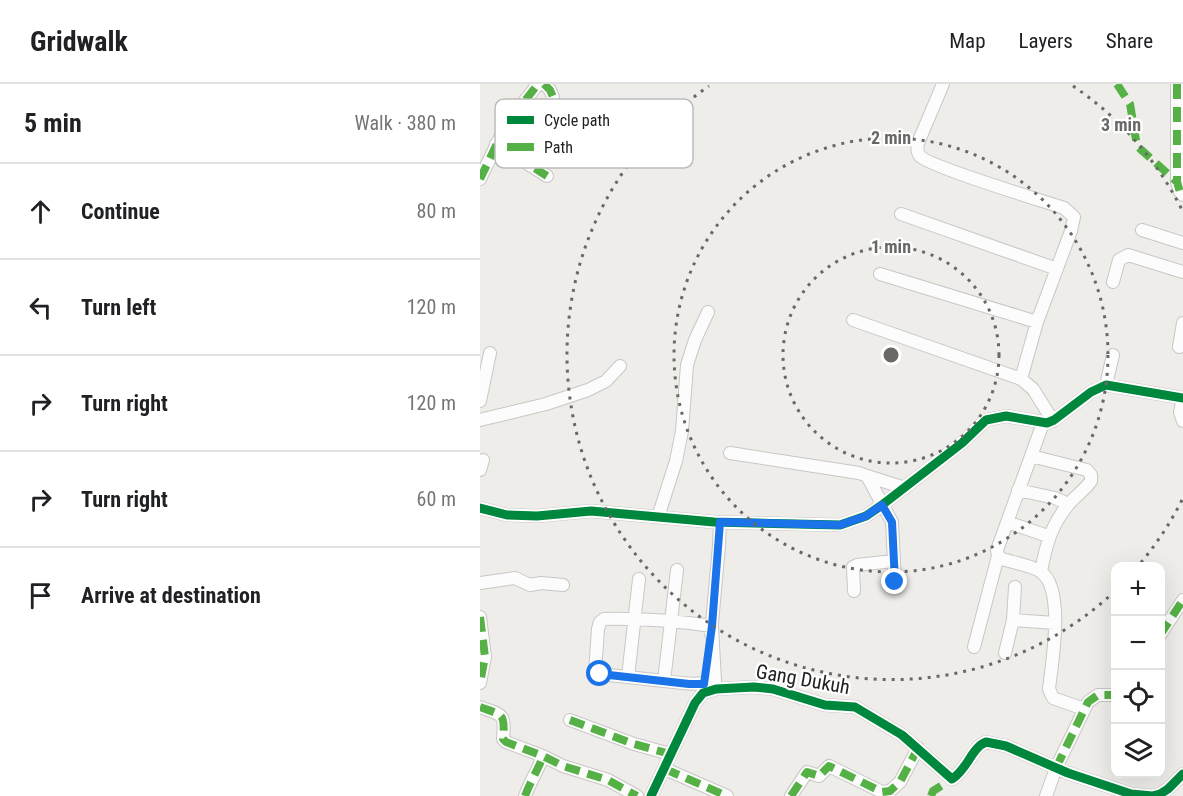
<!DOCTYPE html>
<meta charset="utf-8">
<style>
:root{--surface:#fff;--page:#f2f2f2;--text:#202124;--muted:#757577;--line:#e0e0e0}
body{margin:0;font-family:"Roboto Condensed",sans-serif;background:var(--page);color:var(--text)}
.controls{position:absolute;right:18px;bottom:18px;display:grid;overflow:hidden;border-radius:12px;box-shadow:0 6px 24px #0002}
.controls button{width:54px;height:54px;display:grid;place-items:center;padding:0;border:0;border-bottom:2px solid var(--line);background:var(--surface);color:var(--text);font:30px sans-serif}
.stop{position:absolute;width:18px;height:18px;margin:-14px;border:4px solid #1a73e8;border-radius:50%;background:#fff}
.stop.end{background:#1a73e8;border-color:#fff;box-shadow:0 2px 6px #0008}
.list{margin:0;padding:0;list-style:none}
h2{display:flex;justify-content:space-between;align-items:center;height:78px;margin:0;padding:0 24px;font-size:26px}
h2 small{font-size:20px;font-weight:400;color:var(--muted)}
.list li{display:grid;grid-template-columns:39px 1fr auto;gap:18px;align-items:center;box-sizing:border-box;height:96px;padding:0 24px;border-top:2px solid var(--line)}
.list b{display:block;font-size:22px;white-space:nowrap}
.list em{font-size:20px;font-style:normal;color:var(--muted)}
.icon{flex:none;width:33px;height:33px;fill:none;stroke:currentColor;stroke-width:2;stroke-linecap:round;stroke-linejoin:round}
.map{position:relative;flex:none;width:703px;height:712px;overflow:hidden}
header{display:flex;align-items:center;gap:36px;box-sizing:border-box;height:84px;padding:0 30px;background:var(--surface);border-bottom:2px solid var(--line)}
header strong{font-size:28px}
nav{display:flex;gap:33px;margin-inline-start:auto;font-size:21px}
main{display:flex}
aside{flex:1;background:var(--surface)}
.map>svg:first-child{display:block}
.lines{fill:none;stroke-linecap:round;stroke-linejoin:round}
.minor-casing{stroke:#c8c7c6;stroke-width:14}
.minor{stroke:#fdfcfc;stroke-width:12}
.quiet{stroke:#55b145;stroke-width:8;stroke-dasharray:15 8;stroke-linecap:butt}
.cycleway-casing{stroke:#fff;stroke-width:13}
.cycleway{stroke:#00873e;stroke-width:9}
.route{stroke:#1a73e8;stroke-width:8}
.ring{fill:none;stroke:#696867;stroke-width:3;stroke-dasharray:3 6}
.labels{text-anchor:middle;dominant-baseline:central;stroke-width:4.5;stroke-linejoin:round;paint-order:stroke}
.street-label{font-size:20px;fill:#212121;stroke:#fff}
.key{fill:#fff;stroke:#bcbcbc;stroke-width:1.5}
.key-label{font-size:16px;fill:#212121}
.centre{fill:#696867;stroke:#fff;stroke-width:3}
.ring-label{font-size:18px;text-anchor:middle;font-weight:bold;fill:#696867;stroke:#fff;stroke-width:4.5;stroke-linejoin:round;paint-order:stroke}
</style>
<header>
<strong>Gridwalk</strong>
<nav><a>Map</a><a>Layers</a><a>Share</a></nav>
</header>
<main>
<aside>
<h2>5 min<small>Walk · 380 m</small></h2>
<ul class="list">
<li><svg class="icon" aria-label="ahead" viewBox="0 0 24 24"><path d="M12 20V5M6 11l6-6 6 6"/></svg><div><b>Continue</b></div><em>80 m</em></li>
<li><svg class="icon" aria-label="left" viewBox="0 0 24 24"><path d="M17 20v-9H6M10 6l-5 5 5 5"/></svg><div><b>Turn left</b></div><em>120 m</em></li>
<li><svg class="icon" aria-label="right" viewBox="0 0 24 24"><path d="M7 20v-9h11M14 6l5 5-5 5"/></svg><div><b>Turn right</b></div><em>120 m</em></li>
<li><svg class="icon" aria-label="right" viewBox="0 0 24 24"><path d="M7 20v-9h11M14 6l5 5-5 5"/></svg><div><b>Turn right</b></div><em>60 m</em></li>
<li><svg class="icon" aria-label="arrive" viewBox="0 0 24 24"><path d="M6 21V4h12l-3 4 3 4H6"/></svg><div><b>Arrive at destination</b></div></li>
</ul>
</aside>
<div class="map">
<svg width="703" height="712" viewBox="0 0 703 712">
<rect width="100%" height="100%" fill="#efedea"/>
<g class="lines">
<defs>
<path id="minor" d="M64 0 70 6 73 13
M463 0 438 59C437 63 437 68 440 72 448 82 563 117 584 124L594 133 591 147 557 238 541 295
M697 0V98L700 108 703 111
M16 60 67 92
M0 95 26 41 58 0
M421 130 577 185
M662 146 703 159
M400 190 557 238
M633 198 639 176 648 171 703 188
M373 236 541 295 553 305 573 337
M699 263 703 239
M626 301 633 271
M703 315 700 328 703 337
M0 317 10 269
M0 336 66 320 108 306 126 297 140 282
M563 339 517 466 518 472 522 475C531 478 554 482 561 488 585 505 572 578 569 605L573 614 604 625
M250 369 379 389 387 392 412 438 415 498
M551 372 607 386 611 391V397C605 406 595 412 588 421 571 441 566 462 561 487
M0 386 3 376
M387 392 425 404
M538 406 575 414 588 420
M0 424 27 431 57 432 111 427 234 438 360 441 386 432 402 421 482 359 506 336 526 332 567 339 574 336 611 308 626 301 703 314
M178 433 196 377 202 347 207 281 215 256 228 228
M527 438 568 452
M0 499 35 494 50 501 61 499 83 501
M374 507 373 483 377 481 413 477
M0 533 5 573 0 599
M533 536 535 503
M231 550 239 462 240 438
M680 551 703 516
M494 563 518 472
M525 569 533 536 575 539
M148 593 159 495
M184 597C202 599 218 602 235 597L232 542C196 537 160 534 124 535L120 538 118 545 115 588 120 590 184 597 197 486
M0 623C24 632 25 629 23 655L26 658 63 672 83 682 128 696 157 712
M90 636 154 660 190 670
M185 685 247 712
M45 712C50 698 58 686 63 672
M171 712 215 619 223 609 236 605 274 603 293 605 345 621 375 623 422 651 472 695C488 685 491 664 506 658L526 662 588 689 651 710 672 712 680 710 688 705 703 690
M311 712 327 688 339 692 349 682 402 708 410 707 420 698 438 664
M566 712 576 684 608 618 618 611H636"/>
</defs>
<use href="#minor" class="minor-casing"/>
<use href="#minor" class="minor"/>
<path class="quiet" d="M64 0 70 6 73 13
M637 0 650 20 657 62 697 98
M697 0V98L700 108 703 111
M16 60 67 92
M0 95 26 41 58 0
M0 533 5 573 0 599
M680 551 703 516
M0 623C24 632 25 629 23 655L26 658 63 672 83 682 128 696 157 712
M90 636 154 660 190 670
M576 684 608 618 618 611H636
M185 685 247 712
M45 712C50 698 58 686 63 672
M311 712 327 688 339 692 349 682 402 708 410 707 420 698 438 664
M451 712 453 707 477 692"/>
<defs>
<path id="cycleway" d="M0 424 27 431 57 432 111 427 234 438 360 441 386 432 402 421 482 359 506 336 526 332 567 339 574 336 611 308 626 301 703 314
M171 712 215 619 223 609 236 605 274 603 293 605 345 621 375 623 422 651 472 695C488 685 491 664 506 658L526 662 588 689 651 710 672 712 680 710 688 705 703 690"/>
</defs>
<use href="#cycleway" class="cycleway-casing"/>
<use href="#cycleway" class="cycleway"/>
</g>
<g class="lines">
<path class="route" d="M120 590 209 600H224L232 542 240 438 360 441 386 432 402 421 412 438 415 498"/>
</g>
<g class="ring">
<circle cx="411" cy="271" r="108"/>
<circle cx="411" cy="271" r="217"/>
<path d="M702 416A325 325 0 0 1 658 482M635 507A325 325 0 1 1 229 2M593 2A325 325 0 0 1 702 126"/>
</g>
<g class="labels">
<g class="street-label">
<text transform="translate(323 595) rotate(10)">Gang Dukuh</text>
</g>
</g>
<rect x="15" y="15" width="198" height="69" rx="9" class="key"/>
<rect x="27" y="32" width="27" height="8" fill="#00873e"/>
<rect x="27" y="59" width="27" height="8" fill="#55b145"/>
<g class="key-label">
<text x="64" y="42">Cycle path</text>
<text x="64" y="69">Path</text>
</g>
<circle cx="411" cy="271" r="9" class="centre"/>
<g class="ring-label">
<text x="641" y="47">3 min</text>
<text x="411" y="60">2 min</text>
<text x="411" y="169">1 min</text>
</g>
</svg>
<div class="controls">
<button>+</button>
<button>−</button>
<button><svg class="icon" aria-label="locate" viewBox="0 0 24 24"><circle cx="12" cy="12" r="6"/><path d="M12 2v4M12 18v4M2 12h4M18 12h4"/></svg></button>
<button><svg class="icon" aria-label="layers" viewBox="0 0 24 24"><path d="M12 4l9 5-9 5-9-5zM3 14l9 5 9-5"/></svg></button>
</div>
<div class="stop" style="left:120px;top:590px"></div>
<div class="stop end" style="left:415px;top:498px"></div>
</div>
</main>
